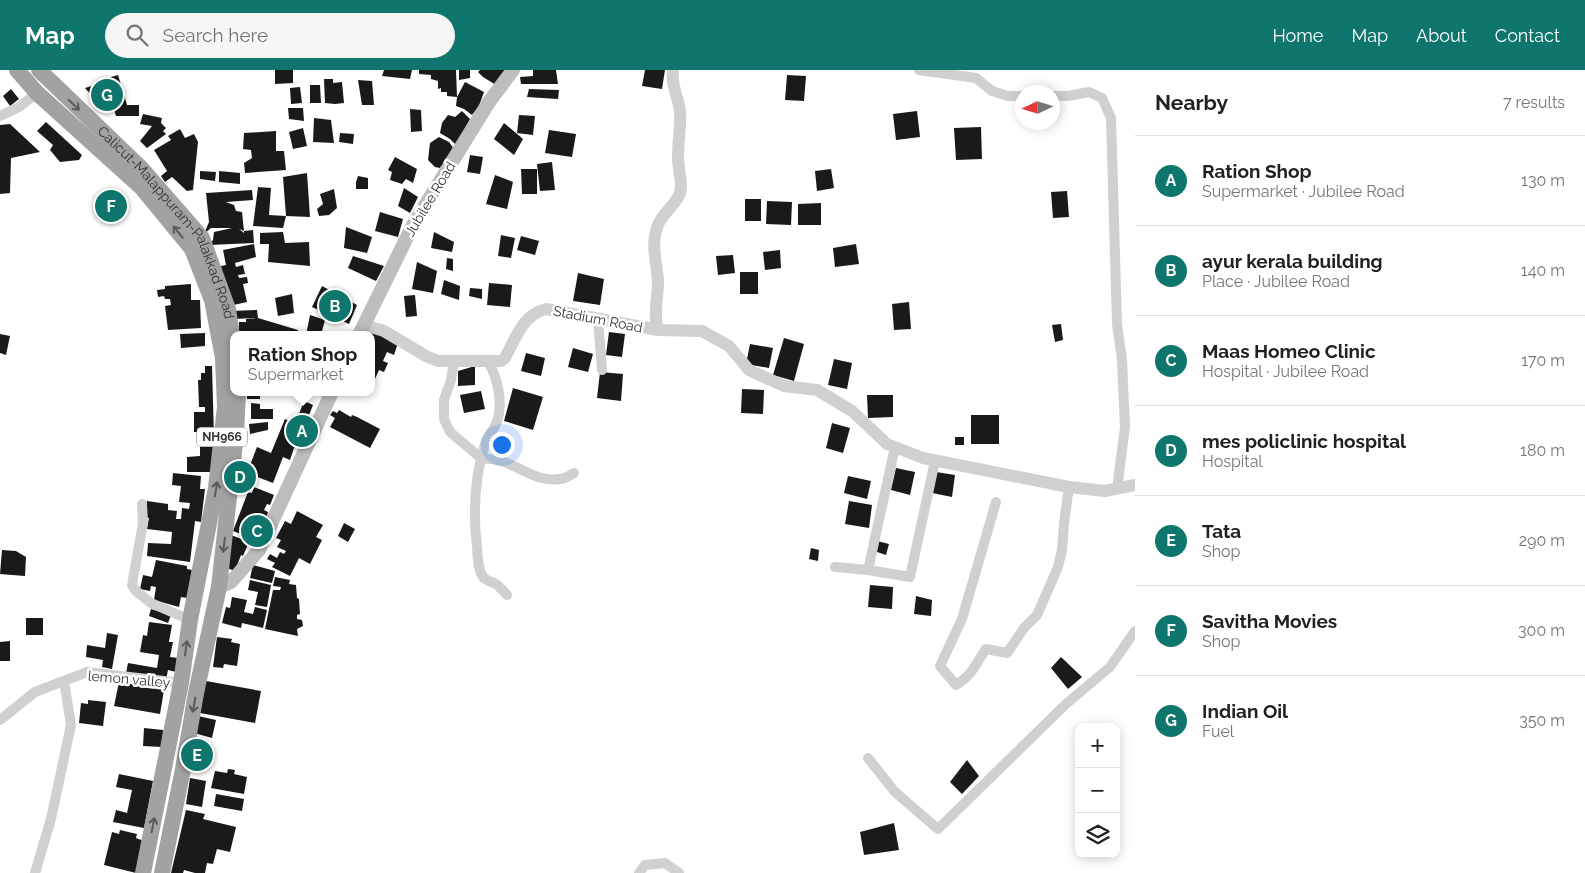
<!DOCTYPE html>
<meta charset="utf-8">
<style>
:root{--surface:#fff;--page:#f6f6f6;--text:#202124;--muted:#757577;--line:#e0e0e0;--accent:#0f766e}
body{margin:0;font-family:Raleway,sans-serif;background:var(--page);color:var(--text)}
.controls{position:absolute;right:15px;bottom:15px;display:grid;overflow:hidden;border-radius:10px;box-shadow:0 2px 12px #0003}
.controls button{width:45px;height:45px;display:grid;place-items:center;padding:0;border:0;border-bottom:1px solid var(--line);background:var(--surface);color:var(--text);font:25px sans-serif}
.compass{position:absolute;left:1015px;top:15px;width:45px;height:45px;border-radius:50%;background:var(--surface);box-shadow:0 2px 12px #0003;rotate:266deg}
.you{position:absolute;left:501px;top:374px;width:18px;height:18px;margin:-12px;border:4px solid #fff;border-radius:50%;background:#1a73e8;box-shadow:0 0 0 8px #1a73e833}
.badge{display:grid;place-items:center;width:32px;height:32px;border-radius:50%;background:var(--accent);color:#fff;font-size:16px;font-weight:700}
.pin{position:absolute;translate:-50% -50%;border:2px solid #fff;box-shadow:0 1px 5px #0006}
.popup{position:absolute;left:230px;top:261px;width:145px;height:65px;box-sizing:border-box;display:grid;place-content:center;border-radius:10px;background:var(--surface);filter:drop-shadow(0 1px 4px #0005);font-size:16px;white-space:nowrap;color:var(--muted)}
.popup b{font-size:19px;color:var(--text)}
.popup::after{content:'';position:absolute;left:50%;top:100%;margin-left:-10px;border:10px solid transparent;border-top-color:var(--surface)}
.list{margin:0;padding:0;list-style:none}
h2{display:flex;justify-content:space-between;align-items:center;height:65px;margin:0;padding:0 20px;font-size:21px}
h2 small{font-size:16px;font-weight:400;color:var(--muted)}
.list li{display:grid;grid-template-columns:32px 1fr auto;gap:15px;align-items:center;box-sizing:border-box;height:90px;padding:0 20px;border-top:1px solid var(--line)}
.list b{display:block;font-size:19px;white-space:nowrap}
.list p{margin:0;font-size:16px;white-space:nowrap;color:var(--muted)}
.list em{font-size:16px;font-style:normal;color:var(--muted)}
.icon{flex:none;width:28px;height:28px;fill:none;stroke:currentColor;stroke-width:2;stroke-linecap:round;stroke-linejoin:round}
.map{position:relative;flex:none;width:1135px;height:803px;overflow:hidden}
header{display:flex;align-items:center;gap:30px;box-sizing:border-box;height:70px;padding:0 25px;background:var(--accent);color:#fff}
header strong{font-size:24px}
nav{display:flex;gap:28px;margin-inline-start:auto;font-size:18px}
.search{width:350px;height:45px;background:var(--page);display:flex;align-items:center;gap:12px;box-sizing:border-box;padding:0 18px;border-radius:28px;color:var(--muted);font-size:19px}
main{display:flex}
aside{flex:1;background:var(--surface)}
.map>svg:first-child{display:block}
.building{fill:#1a1a1a}
.lines{fill:none;stroke-linecap:round;stroke-linejoin:round}
.minor{stroke:#d0d0d0;stroke-width:10}
.tertiary{stroke:#d0d0d0;stroke-width:12}
.secondary{stroke:#bdbdbd;stroke-width:14}
.trunk{stroke:#a2a2a2;stroke-width:16}
.oneway{stroke:#5a5a5a}
.labels{text-anchor:middle;dominant-baseline:central;stroke-width:5;stroke-linejoin:round;paint-order:stroke}
.shield{fill:#fff;stroke:#707070;stroke-width:1}
.shield-label{font-size:12px;font-weight:bold;fill:#333}
.street-label{font-size:14px;fill:#333;stroke:#fff}
</style>
<header>
<strong>Map</strong>
<div class="search"><svg class="icon" aria-label="search" viewBox="0 0 24 24"><circle cx="10" cy="10" r="6"/><path d="M15 15l6 6"/></svg>Search here</div>
<nav><a>Home</a><a>Map</a><a>About</a><a>Contact</a></nav>
</header>
<main>
<div class="map">
<svg width="1135" height="803" viewBox="0 0 1135 803">
<rect width="100%" height="100%" fill="#fff"/>
<path class="building" d="M275 0H293V13L275 14Z
M384 0H412L410 9 382 6Z
M419 0H456L457 27 447 26V22H441V18L438 19V11L431 9V5L419 4Z
M459 0H470V8L459 10Z
M480 0H508L496 15 483 7 478 2Z
M533 0H556L558 14H521L520 7 533 6Z
M645 0H665L662 19 642 16Z
M118 5 127 35H139V46H116L112 32 100 35 85 18 102 13 101 10Z
M787 5 806 6 804 31 785 30Z
M324 9H333V13L342 12 344 33 335 34 325 33Z
M358 10 372 11 374 35H362Z
M465 12 484 22 479 36 472 45 464 39 456 36 457 27Z
M310 15H320L321 33H310Z
M300 17 302 33 291 34 290 18Z
M11 19 19 29 10 36 3 26Z
M529 19 559 20 558 29 527 27Z
M288 38H303L304 51 289 49Z
M410 39 421 40 422 61 411 62Z
M462 41 470 49 456 75 450 69 440 63 442 53 448 45 455 47Z
M917 41 920 67 896 70 893 44Z
M143 44 162 48 161 53 166 58 163 61 166 64 147 78 140 71 152 56 140 54Z
M519 45 535 46 533 65 517 63Z
M314 48 331 50 334 73 313 72Z
M46 52 82 85 79 90 60 92 50 80 53 75 37 61Z
M504 53 523 69 514 85 494 69Z
M10 54 40 82 11 88 10 123 0 124V55Z
M981 57 982 89 956 90 954 58Z
M303 58 307 76 293 79 289 62Z
M180 59 185 68 194 64 198 72 193 120 187 121 172 107 165 112 161 106 167 101 154 80 171 70 168 66Z
M549 60 576 64 572 87 545 83Z
M276 61V81H284L286 100 245 103 244 93 252 88 251 80 243 79 244 63Z
M340 63 354 64 353 74 339 72Z
M439 67 449 72 454 79 440 98 435 97 428 90 430 73Z
M470 85 483 87 480 104 467 102Z
M395 87 417 99 413 113 406 109 402 114 390 110 392 102 388 100Z
M552 92 555 120 540 121 537 94Z
M521 99H537V124H522Z
M831 99 834 118 817 121 815 101Z
M200 101 216 102 215 111 200 109Z
M219 101 240 103V114L219 112Z
M307 103 310 147 286 146 283 158 253 156 258 117 271 118 269 145 286 146 283 107Z
M495 105 513 112 507 139 486 134Z
M358 106 368 108V119H356V112Z
M404 118 418 127 410 143 398 136Z
M334 119 337 138 329 145 319 146 317 139 323 134 320 124Z
M252 120 253 130 226 132 234 135 236 141 242 142 244 161 239 159 244 163V161L253 160 254 173 209 175 213 170 214 162 232 158H211L204 164 209 152 206 123Z
M1067 121 1069 147 1053 148 1051 122Z
M745 129H761V151H745Z
M767 131 792 132 791 155 766 154Z
M821 133V155H798V134Z
M380 142 403 149 398 167 375 161Z
M346 157 372 167 367 183 344 178Z
M283 162 285 173 309 172 310 196 268 192 269 174H260V163Z
M434 162 454 172 452 182 431 178Z
M501 165 515 168 511 188 498 186Z
M521 166 539 171 535 185 517 180Z
M254 174 256 187 235 193 236 197 243 195 245 204 238 205 239 208 247 207 248 213 243 214 247 232 229 236 221 196 226 195 223 180Z
M856 174 859 194 835 197 833 178Z
M780 180 781 198 765 200 763 182Z
M733 185 735 203 718 205 716 186Z
M353 186 384 196 376 211 348 198Z
M447 188 453 189V201L446 199Z
M417 192 437 201 433 223 412 219Z
M740 202H758V224H740Z
M578 203 604 209 600 235 573 231Z
M444 210 460 216 459 230 441 224Z
M489 213 512 215 510 237 487 235Z
M191 214V230H200L201 258 168 260 165 236 171 235 170 229H165L164 226 158 227 157 220 165 219V216Z
M322 216 357 235 349 254 312 237Z
M470 218 482 219V229L469 226Z
M292 224 294 243 278 246 275 228Z
M415 225 417 246 406 247 404 226Z
M909 232 911 259 894 260 892 234Z
M257 240 258 248 233 249 231 241Z
M310 245 325 250 321 265H306Z
M258 248 298 260 297 265H272L260 261 239 264V252H246V249Z
M1061 254 1063 270 1055 272 1052 255Z
M372 261 398 273 394 285 387 282 383 291 388 293 384 302 379 300 375 309 371 307 370 265Z
M609 262 625 264 622 287 606 285Z
M205 263V276L181 278 180 264Z
M0 264 10 266 6 285 0 283Z
M784 268 804 274 794 311 773 305Z
M750 274 773 278 769 298 746 294Z
M573 278 593 284 588 302 568 297Z
M526 283 545 288 541 306 521 301Z
M834 289 852 293 847 319 828 315Z
M205 296H212L215 402H187V387L200 386V362H194V342H205V337H199L198 310H201V303H205Z
M475 296V315L458 316V301Z
M600 302 623 304 621 331 597 328Z
M513 318 543 327 533 360 504 351Z
M742 319 764 320 763 344 741 343Z
M481 321 485 339 464 343 460 325Z
M247 322H260V329H247Z
M867 325H893V347L868 348Z
M304 331 313 335 305 355 302 354 290 390 283 387 273 413 247 403 257 377 271 383 285 349 294 353 296 349H297Z
M251 333 260 334V339H273V349H251Z
M339 340 351 347 352 345 357 347 380 359 370 378 330 357 335 348 330 345 333 341 337 343Z
M971 345H999V374H971Z
M268 352V360L250 364 249 354Z
M832 353 850 358 843 383 826 378Z
M955 367H964V375H955Z
M896 398 915 402 910 425 891 420Z
M936 402 955 405 952 427 932 423Z
M173 403 201 406 200 419H205L201 452 195 451 190 492 147 486 148 473 171 474 172 462 147 459 149 448 145 447 147 431 168 434V440L177 441 176 449H181L182 438 189 439 190 433 179 432 181 416 172 415Z
M848 406 871 411 867 429 844 423Z
M254 417 274 425 270 435 267 434 264 440 268 442 260 470 255 468 253 474 249 472 243 486 241 485 235 501 224 497 231 465 244 470 246 466 233 461 248 422 252 423Z
M849 431 872 435 869 458 845 454Z
M297 441 323 455 316 467 322 470 310 494 299 488 290 506 272 497 275 493 267 489 270 484 277 488 280 482 284 484 286 481 277 477 281 470 276 468 285 451 291 454Z
M344 453 355 459 348 472 338 466Z
M877 471 889 474 886 485 874 481Z
M811 478 819 480 818 491 809 489Z
M2 480 16 481 26 487 25 506 0 504Z
M156 490 187 496V499L192 500 187 528 181 527 179 537 154 530 156 517 151 516 150 521 140 519 143 505 152 507Z
M253 495 275 501 272 513 250 508Z
M275 507 290 510 289 514 296 515 297 528 299 529 300 544 297 545V549L302 550 303 556 297 559 298 566 265 559 273 520H280L281 517 273 516Z
M250 510 271 515 267 537 255 535 258 522 248 520Z
M870 515 893 517 892 539 868 537Z
M916 526 932 530 931 546 914 544Z
M232 527 247 530 244 542 253 544 255 537 267 540 263 558 242 553 241 558 222 553 226 537 230 538Z
M151 539 171 545 168 553 149 546Z
M26 548H43V565H26Z
M149 552 172 555 169 572H173L170 587 178 588 176 602 168 600 166 610 126 603 128 593 157 598 159 585 140 582 143 565 147 566Z
M107 563 118 565 112 599 102 597 103 590 86 587 87 575 105 578Z
M217 567 232 569 231 572 240 574 237 596 224 594 223 598 213 597Z
M10 571V591H0V572Z
M1061 587 1082 607 1068 619 1051 598Z
M206 611 261 621 255 653 200 643Z
M119 612 164 620 160 644 114 636Z
M88 630 106 632 103 656 79 653 81 633 88 634Z
M198 646 216 650 212 668 194 663Z
M144 658 163 660 162 677 143 676Z
M967 690 979 706 962 724 950 712Z
M228 699 235 700 234 704 247 707 244 724 211 718 215 701 227 703Z
M119 704 153 711 144 758 113 752 116 740 127 743 132 720 116 717Z
M190 708 206 711 202 737 186 734Z
M216 724 244 729 242 741 214 736Z
M186 740 205 744 203 749 236 757 230 782 217 779 213 794 207 793 205 803H195L184 800 183 803H171Z
M894 753 899 780 864 785 860 762Z
M120 760 137 764 136 768 144 771 136 803 104 795 112 762 119 764Z"/>
<g class="lines">
<path class="minor" d="M919 0 976 8 992 21 1008 26H1022
M1052 26H1068L1089 22 1102 28 1111 48 1117 254 1122 290 1125 357 1117 419
M0 46 19 37 37 23
M598 249 602 300
M454 291 451 310 444 330V349L450 362 482 389C510 385 531 414 560 409 565 409 570 405 574 403
M488 291C498 309 504 335 496 354 493 361 487 366 485 374 475 406 473 443 477 477 478 486 477 498 483 507 486 511 491 511 496 514 500 517 503 521 507 525
M996 432 962 549 940 596 956 615C974 604 975 594 986 579L1007 583 1024 558 1037 545 1058 497 1062 480 1064 453 1069 417
M142 434 143 453 132 515 136 521 151 533 190 550
M835 497 868 500 910 507 935 391
M868 500 895 377
M0 650 35 622 87 602 181 613
M868 688 895 722 938 759 1066 634 1110 597 1135 561
M35 803 51 749 71 655 64 611
M639 803 645 795 665 793 679 803"/>
<path class="tertiary" d="M364 255 384 261 426 286 438 291H501L505 288C516 268 522 245 546 239L658 260 702 261 729 276 749 300 784 316 817 320 852 341 887 374 923 388 1069 417 1105 421 1135 415
M658 260C653 245 658 228 658 212 657 192 650 175 658 155 663 142 681 131 681 117 681 107 678 97 678 87 678 71 681 56 680 41 678 26 671 16 673 0"/>
<path class="secondary" d="M359 265 413 155 489 32 513 0
M219 517 231 512 259 480 332 322"/>
<g class="trunk">
<path d="M17 0 37 23 141 117 192 179 212 230 223 288 225 337 216 418 190 550 181 613 143 803"/>
<path id="s1" d="M39 0 141 98 202 168 228 239 233 273"/>
<path d="M162 803 183 699 196 623 219 517 236 364 238 322"/>
</g>
</g>
<defs><path id="oneway-shaft" d="M-6 0H5M1.5-3L5.5 0L1.5 3" fill="none" stroke-width="1.6" stroke-linecap="round" stroke-linejoin="round" transform="scale(1.25)"/></defs>
<g class="oneway">
<use href="#oneway-shaft" transform="translate(74 35) rotate(44)"/>
<use href="#oneway-shaft" transform="translate(178 162) rotate(-130)"/>
<use href="#oneway-shaft" transform="translate(216 419) rotate(-81)"/>
<use href="#oneway-shaft" transform="translate(224 475) rotate(97)"/>
<use href="#oneway-shaft" transform="translate(186 578) rotate(-82)"/>
<use href="#oneway-shaft" transform="translate(194 635) rotate(100)"/>
<use href="#oneway-shaft" transform="translate(153 755) rotate(-79)"/>
</g>
<g class="labels">
<rect class="shield" x="197" y="357.5" width="50" height="19" rx="4"/>
<g class="shield-label">
<text x="222" y="367">NH966</text>
</g>
<g class="street-label">
<text transform="translate(430 129) rotate(-59)">Jubilee Road</text>
<text stroke="none"><textPath href="#s1" startOffset="202">Calicut-Malappuram-Palakkad Road</textPath></text>
<text transform="translate(598 249) rotate(11)">Stadium Road</text>
<text transform="translate(129 609) rotate(5)">lemon valley</text>
</g>
</g>
</svg>
<div class="controls">
<button>+</button>
<button>−</button>
<button><svg class="icon" aria-label="layers" viewBox="0 0 24 24"><path d="M12 4l9 5-9 5-9-5zM3 14l9 5 9-5"/></svg></button>
</div>
<svg class="compass" viewBox="-18 -18 36 36"><path d="M0-13l5 13h-10z" fill="#e53935"/><path d="M0 13l5-13h-10z" fill="#757577"/></svg>
<div class="you"></div>
<div class="pin badge" style="left:302px;top:361px">A</div>
<div class="popup"><b>Ration Shop</b>Supermarket</div>
<div class="pin badge" style="left:335px;top:236px">B</div>
<div class="pin badge" style="left:257px;top:461px">C</div>
<div class="pin badge" style="left:240px;top:407px">D</div>
<div class="pin badge" style="left:197px;top:685px">E</div>
<div class="pin badge" style="left:111px;top:136px">F</div>
<div class="pin badge" style="left:107px;top:25px">G</div>
</div>
<aside>
<h2>Nearby<small>7 results</small></h2>
<ul class="list">
<li><span class="badge">A</span><div><b>Ration Shop</b><p>Supermarket · Jubilee Road</p></div><em>130 m</em></li>
<li><span class="badge">B</span><div><b>ayur kerala building</b><p>Place · Jubilee Road</p></div><em>140 m</em></li>
<li><span class="badge">C</span><div><b>Maas Homeo Clinic</b><p>Hospital · Jubilee Road</p></div><em>170 m</em></li>
<li><span class="badge">D</span><div><b>mes policlinic hospital</b><p>Hospital</p></div><em>180 m</em></li>
<li><span class="badge">E</span><div><b>Tata</b><p>Shop</p></div><em>290 m</em></li>
<li><span class="badge">F</span><div><b>Savitha Movies</b><p>Shop</p></div><em>300 m</em></li>
<li><span class="badge">G</span><div><b>Indian Oil</b><p>Fuel</p></div><em>350 m</em></li>
</ul>
</aside>
</main>
